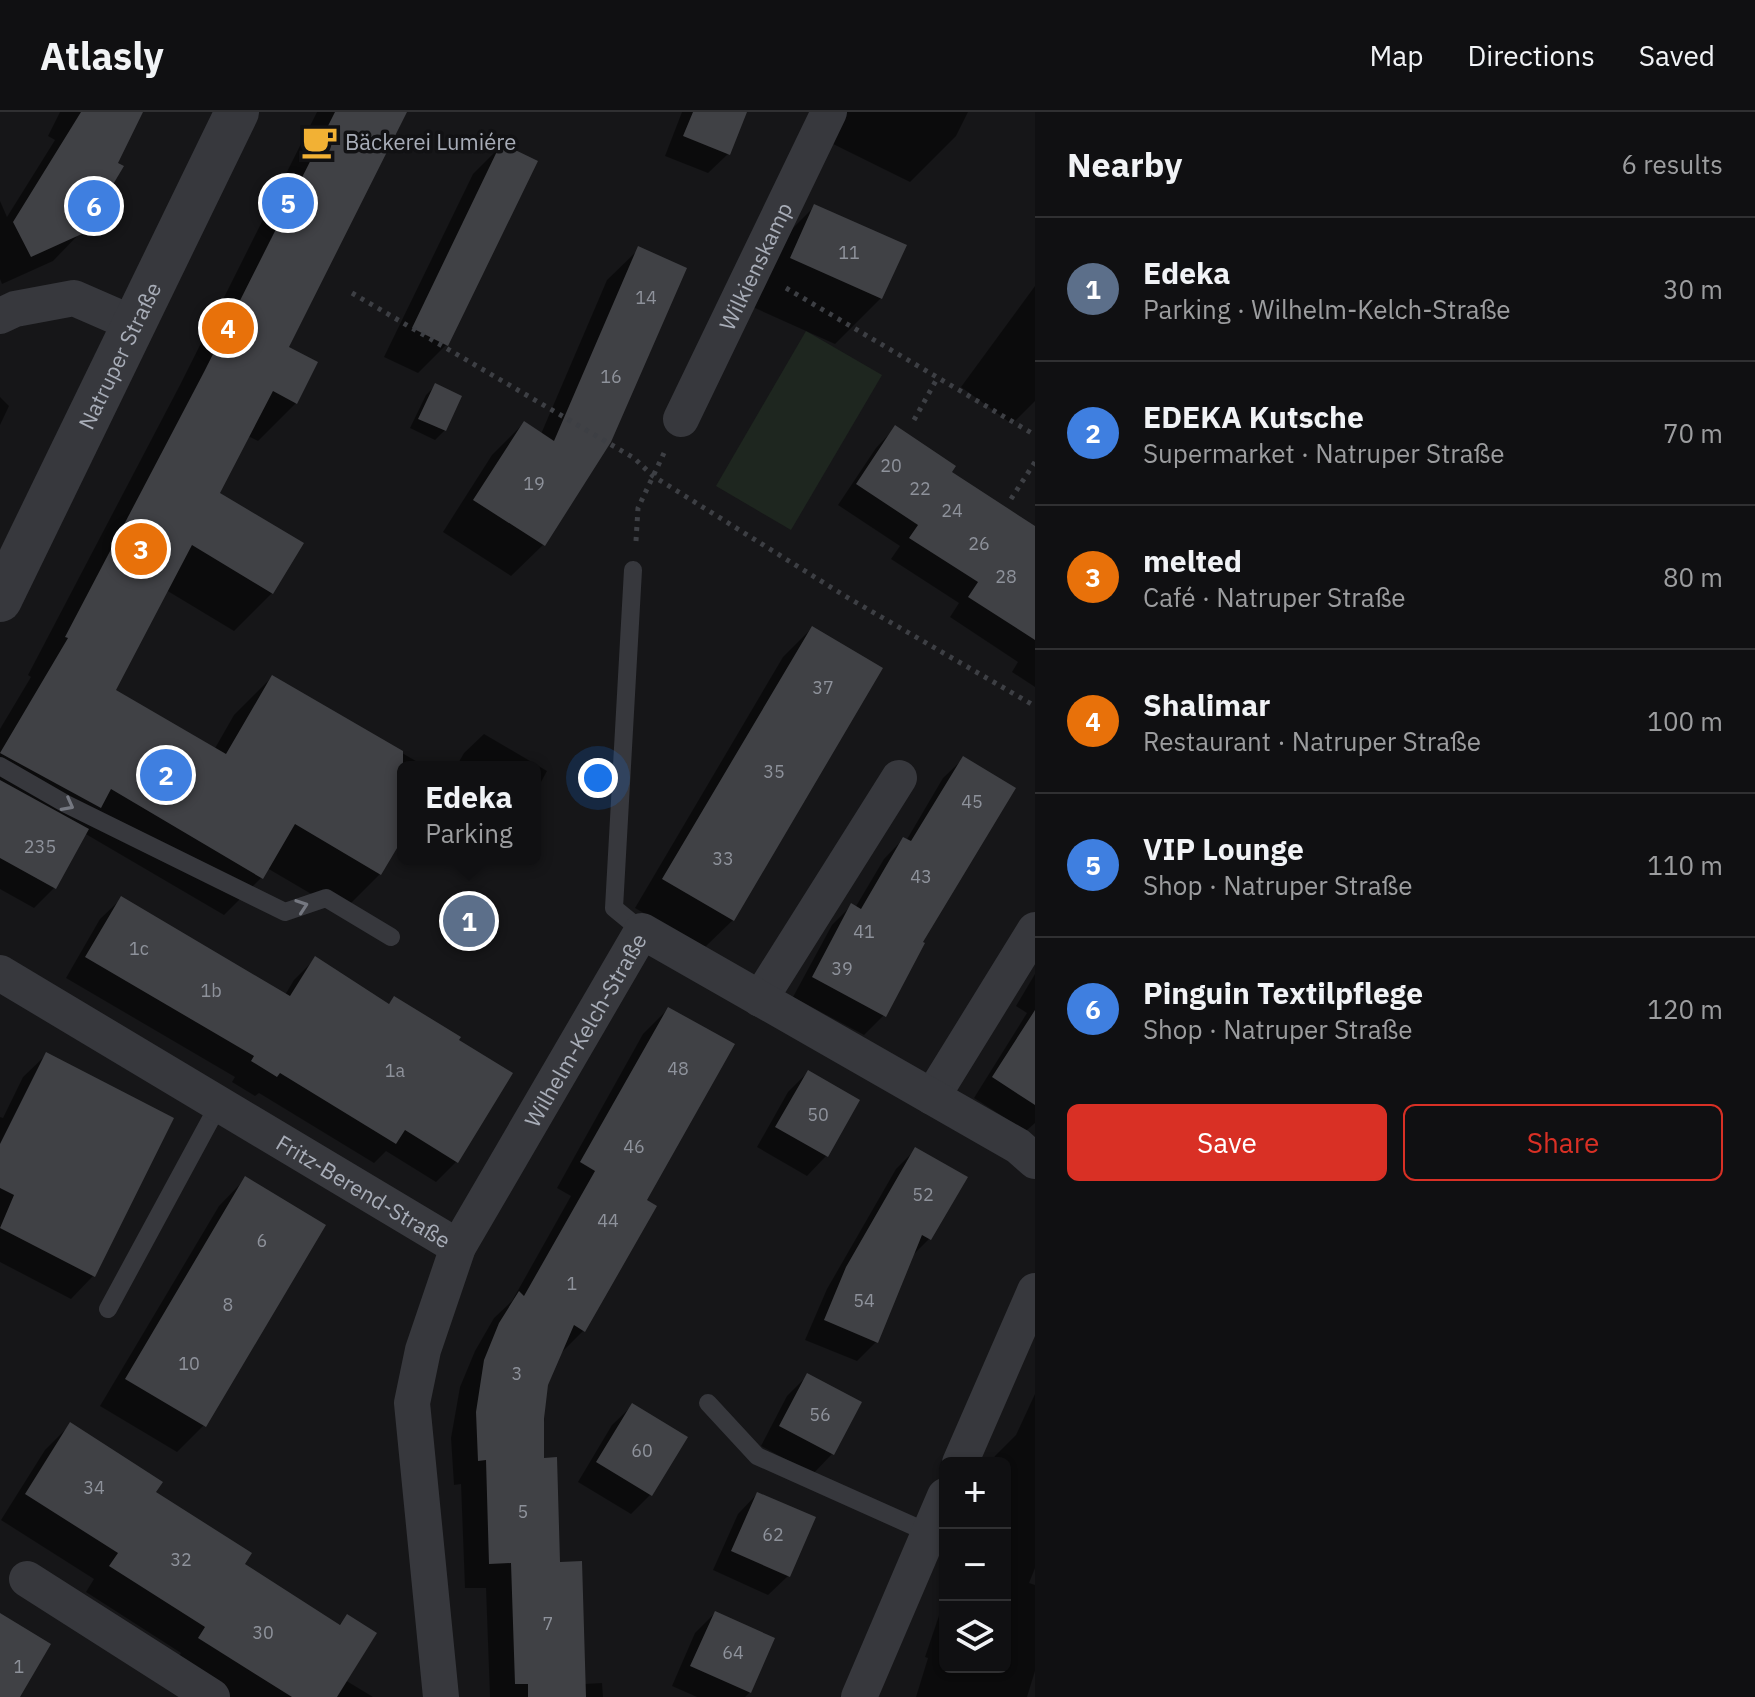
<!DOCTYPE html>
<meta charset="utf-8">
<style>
:root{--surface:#101012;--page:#19191b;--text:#f1f3f6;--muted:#9c9d9f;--line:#303032;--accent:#d93025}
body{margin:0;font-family:"IBM Plex Sans",sans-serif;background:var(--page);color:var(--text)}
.controls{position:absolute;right:24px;bottom:24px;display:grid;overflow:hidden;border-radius:12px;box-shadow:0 2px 6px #0004}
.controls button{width:72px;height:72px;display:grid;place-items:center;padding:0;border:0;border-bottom:2px solid var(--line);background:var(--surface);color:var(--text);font:40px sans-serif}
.you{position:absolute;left:598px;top:666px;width:28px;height:28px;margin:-20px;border:6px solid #fff;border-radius:50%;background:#1a73e8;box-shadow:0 0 0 12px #1a73e833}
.badge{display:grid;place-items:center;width:52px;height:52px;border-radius:50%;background:var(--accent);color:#fff;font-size:26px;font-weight:700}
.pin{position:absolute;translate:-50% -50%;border:4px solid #fff;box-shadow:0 2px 8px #0006}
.popup{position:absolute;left:397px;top:649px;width:144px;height:104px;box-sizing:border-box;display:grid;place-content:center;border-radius:12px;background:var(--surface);filter:drop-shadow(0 2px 6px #0005);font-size:26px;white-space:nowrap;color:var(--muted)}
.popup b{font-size:30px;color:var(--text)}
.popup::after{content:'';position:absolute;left:50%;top:100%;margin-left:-16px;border:16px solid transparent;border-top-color:var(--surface)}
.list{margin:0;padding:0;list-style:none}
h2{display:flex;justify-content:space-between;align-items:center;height:104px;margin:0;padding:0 32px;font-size:34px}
h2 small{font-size:26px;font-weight:400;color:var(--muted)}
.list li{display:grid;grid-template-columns:52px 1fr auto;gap:24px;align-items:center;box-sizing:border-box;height:144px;padding:0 32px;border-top:2px solid var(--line)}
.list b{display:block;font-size:30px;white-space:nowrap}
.list p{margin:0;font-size:26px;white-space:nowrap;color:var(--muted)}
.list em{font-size:26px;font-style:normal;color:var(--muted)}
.actions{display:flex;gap:16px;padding:24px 32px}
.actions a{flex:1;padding:18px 0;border:2px solid var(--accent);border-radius:12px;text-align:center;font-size:28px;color:var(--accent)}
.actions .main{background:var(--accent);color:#fff}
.icon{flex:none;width:44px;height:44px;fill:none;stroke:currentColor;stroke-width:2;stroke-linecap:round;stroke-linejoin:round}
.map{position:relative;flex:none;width:1035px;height:1585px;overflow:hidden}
header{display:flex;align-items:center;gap:48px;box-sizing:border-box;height:112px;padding:0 40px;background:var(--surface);border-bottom:2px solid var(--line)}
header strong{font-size:38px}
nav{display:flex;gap:44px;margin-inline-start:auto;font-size:28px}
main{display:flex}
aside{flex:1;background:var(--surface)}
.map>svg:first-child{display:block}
.green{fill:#1e261f}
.shadow{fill:#0007}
.building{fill:#404145}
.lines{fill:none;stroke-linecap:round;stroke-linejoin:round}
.path{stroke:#3d3f44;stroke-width:5;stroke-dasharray:4 6;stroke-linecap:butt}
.service{stroke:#37383d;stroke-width:18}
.minor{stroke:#37383d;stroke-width:36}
.tertiary{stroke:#37383d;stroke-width:44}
.oneway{stroke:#757881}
.labels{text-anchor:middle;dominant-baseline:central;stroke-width:7;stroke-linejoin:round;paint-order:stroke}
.number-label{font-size:18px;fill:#8e929b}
.poi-label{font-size:22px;fill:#a8adb8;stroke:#111113;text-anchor:start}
.street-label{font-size:22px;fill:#a8adb8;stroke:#111113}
</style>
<header>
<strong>Atlasly</strong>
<nav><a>Map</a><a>Directions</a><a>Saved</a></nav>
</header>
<main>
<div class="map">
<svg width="1035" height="1585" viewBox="0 0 1035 1585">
<rect width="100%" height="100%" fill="#161618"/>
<path class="green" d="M806 219 882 263 791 418 716 374Z"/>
<path class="shadow" d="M60 0H141L82 119 53 149 2 172 0 167V89L7 105 55 28 48 24Z
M317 0H405L287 235 296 291 258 329 248 324 217 382 272 481 234 519 166 478 113 579 214 638 234 603 272 565 426 655H403V722L380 762 342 800 267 756 262 765 224 803 84 721 54 776 34 796 0 777V617L31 565 28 563 180 273Z
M682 0H745L728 42 708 61 665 44Z
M841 0H968L956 24 910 70 827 29Z
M502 33 446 233 418 261 384 245 473 62Z
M815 94 881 186 835 232 746 192 769 140Z
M639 137 543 433 511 464 443 420 492 343 524 311 541 322 607 168Z
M1035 174V289L1012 312 961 275Z
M435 274 445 318 435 328 410 316 426 283Z
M0 285 9 294 0 313Z
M895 316 1035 431V575L1012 560 1018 550 950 505 959 491 891 447 900 434 838 393 876 336Z
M812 516 733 808 704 836 635 796 783 545Z
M484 622 547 659 535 681V655H456L464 641Z
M963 647 920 831 884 903 864 923 793 885 832 813 851 794 855 796 884 747 903 727 906 729 943 666Z
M121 787 285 883 294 868 315 847 388 893 394 886 457 1049 436 1070 386 1039 374 1051 259 981 255 984 232 970 235 965 66 866 100 807Z
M1035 862V1011L1026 1019 974 986 1027 901 1016 894Z
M668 897 644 1089 584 1218 559 1243 546 1273 542 1348 558 1452 584 1572 602 1571 603 1585H490L486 1476H465L461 1372 454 1373 451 1326 460 1275 475 1239 494 1206 512 1189 571 1084 557 1076 643 922Z
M46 943 93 1164 71 1187 0 1150V1005L3 1006 23 965Z
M808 960 857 989 826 1044 807 1064 757 1035 788 980Z
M916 1037 929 1127 910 1146 876 1230 857 1249 805 1228 827 1177 896 1057Z
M245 1067 204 1313 177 1340 100 1294 219 1094Z
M807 1264 832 1342 813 1362 761 1334 787 1284Z
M1035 1282V1456L1029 1471 1035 1473V1559L1027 1585H916L928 1546 925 1545 945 1486V1555H1005V1351H992L995 1344 1016 1323Z
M632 1294 650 1383 631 1402 578 1370 612 1313Z
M70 1313 242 1452 338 1514 347 1505 345 1568 373 1585H227L175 1551 181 1541 86 1480 94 1467 1 1408 45 1338Z
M757 1382 788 1464 768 1483 713 1458 738 1402Z
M715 1501 750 1580 745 1585H697L672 1574 695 1521Z"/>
<path class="building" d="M81 0H143L118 51 124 54 84 121 31 145 13 110Z
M335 0H407L289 235 318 250 297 292 273 279 220 381 304 431 273 482 192 433 116 578 226 642 272 563 403 639V726L381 763 295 712 263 767 111 677 101 696 0 641 68 526 65 525 204 260Z
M693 0H747L730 43 683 24Z
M501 31 538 49 448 234 412 216Z
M814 92 907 133 882 187 790 146Z
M638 134 687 156 611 330 545 434 473 388 524 309 554 329Z
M435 271 462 284 446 319 418 307Z
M895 313 956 354 952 360 1035 414V528L968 485 978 470 909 426 918 413 856 372Z
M812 514 883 556 734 809 662 767Z
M963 644 1016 676 923 830 925 831 886 905 812 865 851 791 861 797 903 725 911 729Z
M0 668 89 717 56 777 0 746Z
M121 784 290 884 315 844 389 892 394 884 461 925 459 928 513 961 458 1051 405 1018 396 1032 280 961 277 965 251 949 254 944 85 845Z
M668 895 735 932 647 1088 657 1094 585 1220 574 1213 548 1273 544 1307V1346L557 1345 560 1450 582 1449 586 1585H528V1572H515L511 1451 489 1452 486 1348 478 1349 476 1300 484 1248 499 1211 519 1179 524 1184 595 1059 580 1050Z
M1035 898V993L992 965Z
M46 940 174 1006 95 1165 0 1116 14 1083 0 1076V1032Z
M808 958 860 988 828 1045 775 1015Z
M915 1035 968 1065 931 1128 922 1123 878 1231 824 1208 846 1155Z
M245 1064 326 1113 206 1315 125 1267Z
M807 1261 862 1290 834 1343 779 1314Z
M632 1291 688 1325 652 1384 596 1350Z
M70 1310 163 1370 156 1380 252 1441 245 1452 340 1513 347 1502 377 1521 337 1585H292L198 1526 205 1515 109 1454 118 1441 25 1382Z
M757 1380 816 1405 790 1465 731 1439Z
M715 1499 775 1526 751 1581 690 1554Z
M0 1501 51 1532 20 1585H0Z"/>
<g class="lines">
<path class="path" d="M786 176 1035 323
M352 181 634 346 653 364 845 484 1035 594
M914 308 938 265
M1011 387 1035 350
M636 429 638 396 664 341"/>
<path class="service" d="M633 458 614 796 642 819
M0 654 66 692 285 800 326 786 391 825
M108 1197 219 992
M708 1291 757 1344 929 1421"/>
<g class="minor">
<path d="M0 204 15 197 74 186 136 213"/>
<path id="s1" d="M681 307 829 0"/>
<path id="s2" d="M0 861 458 1135"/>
<path d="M760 887 899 666"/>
<path d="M932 985 1035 818"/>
<path d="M960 1351 1035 1179"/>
<path d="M27 1467 212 1585"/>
<path id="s3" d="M441 1585 412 1291 423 1238 458 1135 642 819 1018 1034 1035 1049"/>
<path d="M859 1585 945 1384"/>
</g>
<path class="tertiary" id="s4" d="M0 488 237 0"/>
</g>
<defs><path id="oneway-chevron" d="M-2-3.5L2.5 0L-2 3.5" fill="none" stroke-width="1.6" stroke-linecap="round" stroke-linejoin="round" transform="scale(2)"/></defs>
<g class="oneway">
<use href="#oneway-chevron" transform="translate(68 693) rotate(28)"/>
<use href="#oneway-chevron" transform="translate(302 794) rotate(-19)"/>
</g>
<defs>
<symbol id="cafe-bare" viewBox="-9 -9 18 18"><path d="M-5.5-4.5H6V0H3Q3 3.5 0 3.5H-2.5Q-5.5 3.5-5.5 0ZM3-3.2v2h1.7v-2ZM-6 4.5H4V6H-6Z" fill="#f2b134" stroke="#111113" stroke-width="2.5" paint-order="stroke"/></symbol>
</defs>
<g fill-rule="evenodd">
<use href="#cafe-bare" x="294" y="4" width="51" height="51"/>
</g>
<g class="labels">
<g class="number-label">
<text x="849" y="140">11</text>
<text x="646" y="185">14</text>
<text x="611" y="264">16</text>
<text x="891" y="353">20</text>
<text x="534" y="371">19</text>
<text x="920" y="376">22</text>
<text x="952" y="398">24</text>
<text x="979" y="431">26</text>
<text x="1006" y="464">28</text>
<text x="823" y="575">37</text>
<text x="774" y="659">35</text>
<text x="972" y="689">45</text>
<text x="40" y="734">235</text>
<text x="723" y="746">33</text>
<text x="921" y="764">43</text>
<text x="864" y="819">41</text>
<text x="139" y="836">1c</text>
<text x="842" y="856">39</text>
<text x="211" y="878">1b</text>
<text x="678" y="956">48</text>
<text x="395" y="958">1a</text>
<text x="818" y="1002">50</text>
<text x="634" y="1034">46</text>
<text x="923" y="1082">52</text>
<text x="608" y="1108">44</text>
<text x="262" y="1128">6</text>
<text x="572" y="1171">1</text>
<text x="864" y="1188">54</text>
<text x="228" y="1192">8</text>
<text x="189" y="1251">10</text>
<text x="517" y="1261">3</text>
<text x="820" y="1302">56</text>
<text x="642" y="1338">60</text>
<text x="94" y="1375">34</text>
<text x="523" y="1399">5</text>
<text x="773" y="1422">62</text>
<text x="181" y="1447">32</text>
<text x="548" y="1511">7</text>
<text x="263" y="1520">30</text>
<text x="733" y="1540">64</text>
<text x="19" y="1554">1</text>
</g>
<g class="poi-label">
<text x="345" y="29">Bäckerei Lumiére</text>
</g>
<g class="street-label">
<text stroke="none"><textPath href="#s1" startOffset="170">Wilkienskamp</textPath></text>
<text stroke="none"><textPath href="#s4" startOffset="272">Natruper Straße</textPath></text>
<text stroke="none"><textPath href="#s3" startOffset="710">Wilhelm-Kelch-Straße</textPath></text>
<text stroke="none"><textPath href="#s2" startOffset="424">Fritz-Berend-Straße</textPath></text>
</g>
</g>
</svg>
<div class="controls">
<button>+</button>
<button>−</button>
<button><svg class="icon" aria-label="layers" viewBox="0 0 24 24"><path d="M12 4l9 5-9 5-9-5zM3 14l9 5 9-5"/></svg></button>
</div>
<div class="you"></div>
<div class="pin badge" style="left:469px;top:809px;background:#5c6f8a">1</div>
<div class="popup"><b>Edeka</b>Parking</div>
<div class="pin badge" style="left:166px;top:663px;background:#3f7fe0">2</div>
<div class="pin badge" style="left:141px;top:437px;background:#e8710a">3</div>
<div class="pin badge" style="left:228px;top:216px;background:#e8710a">4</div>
<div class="pin badge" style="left:288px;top:91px;background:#3f7fe0">5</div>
<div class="pin badge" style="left:94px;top:94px;background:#3f7fe0">6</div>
</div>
<aside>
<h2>Nearby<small>6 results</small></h2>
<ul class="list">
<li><span class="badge" style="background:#5c6f8a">1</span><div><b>Edeka</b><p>Parking · Wilhelm-Kelch-Straße</p></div><em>30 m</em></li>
<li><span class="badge" style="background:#3f7fe0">2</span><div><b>EDEKA Kutsche</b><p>Supermarket · Natruper Straße</p></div><em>70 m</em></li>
<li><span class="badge" style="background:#e8710a">3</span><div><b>melted</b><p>Café · Natruper Straße</p></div><em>80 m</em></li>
<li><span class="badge" style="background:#e8710a">4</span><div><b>Shalimar</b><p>Restaurant · Natruper Straße</p></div><em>100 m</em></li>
<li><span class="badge" style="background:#3f7fe0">5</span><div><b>VIP Lounge</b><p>Shop · Natruper Straße</p></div><em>110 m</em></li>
<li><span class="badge" style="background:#3f7fe0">6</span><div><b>Pinguin Textilpflege</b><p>Shop · Natruper Straße</p></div><em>120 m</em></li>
</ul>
<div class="actions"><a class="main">Save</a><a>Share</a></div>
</aside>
</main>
